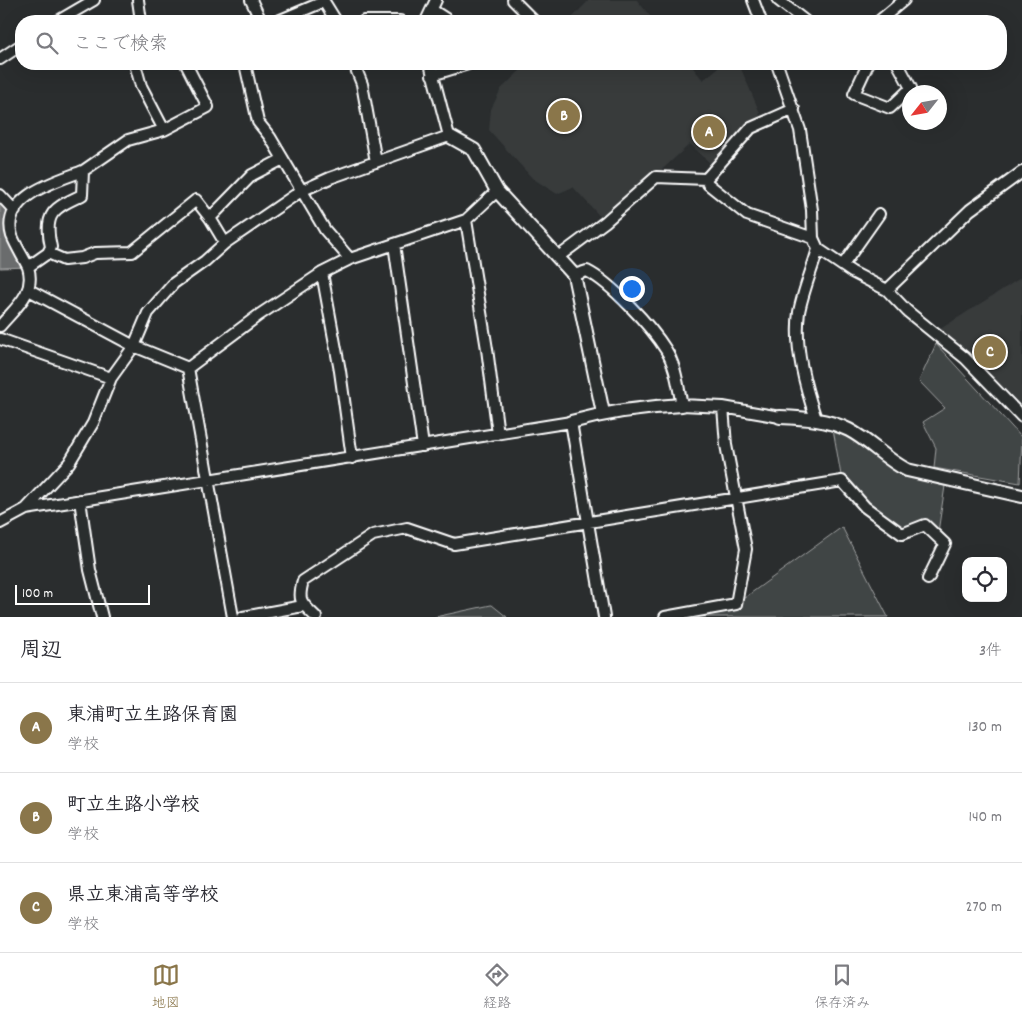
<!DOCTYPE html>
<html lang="ja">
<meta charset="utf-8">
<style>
:root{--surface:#fff;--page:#f2f2f3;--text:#2b2b33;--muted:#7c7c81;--line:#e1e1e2;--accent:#8a764a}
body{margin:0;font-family:Dekko,"Klee One",sans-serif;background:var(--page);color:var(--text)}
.controls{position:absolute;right:15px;bottom:15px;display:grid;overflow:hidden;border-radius:10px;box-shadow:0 5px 20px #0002}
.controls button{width:45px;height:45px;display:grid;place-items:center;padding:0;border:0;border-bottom:1px solid var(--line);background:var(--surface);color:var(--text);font:25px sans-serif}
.compass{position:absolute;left:902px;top:85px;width:45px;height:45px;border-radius:50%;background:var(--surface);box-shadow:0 5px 20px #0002;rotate:239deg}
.scale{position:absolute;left:15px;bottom:12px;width:135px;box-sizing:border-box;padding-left:5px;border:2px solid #fff;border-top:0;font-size:14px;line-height:18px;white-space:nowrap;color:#fff;-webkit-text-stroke:4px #2a2d2e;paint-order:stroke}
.you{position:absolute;left:631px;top:288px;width:18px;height:18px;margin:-12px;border:4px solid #fff;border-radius:50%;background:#1a73e8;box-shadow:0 0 0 8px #1a73e833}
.badge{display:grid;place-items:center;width:32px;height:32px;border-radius:50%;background:var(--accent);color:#fff;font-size:16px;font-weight:700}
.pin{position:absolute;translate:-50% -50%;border:2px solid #fff;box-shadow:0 1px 5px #0006}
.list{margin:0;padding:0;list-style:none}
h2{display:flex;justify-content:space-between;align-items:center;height:65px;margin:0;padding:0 20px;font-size:21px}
h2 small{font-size:16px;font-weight:400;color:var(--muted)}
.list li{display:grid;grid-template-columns:32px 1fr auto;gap:15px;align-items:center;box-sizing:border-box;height:90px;padding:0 20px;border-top:1px solid var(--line)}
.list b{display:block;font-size:19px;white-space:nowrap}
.list p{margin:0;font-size:16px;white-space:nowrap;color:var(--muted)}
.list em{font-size:16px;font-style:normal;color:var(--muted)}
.icon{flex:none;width:28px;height:28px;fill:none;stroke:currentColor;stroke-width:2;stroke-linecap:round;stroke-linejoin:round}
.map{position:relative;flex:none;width:1022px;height:617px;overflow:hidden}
.search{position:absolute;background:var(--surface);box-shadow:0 5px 20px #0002;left:15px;right:15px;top:15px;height:55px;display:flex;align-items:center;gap:12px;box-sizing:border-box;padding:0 18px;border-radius:20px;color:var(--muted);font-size:19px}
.sheet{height:335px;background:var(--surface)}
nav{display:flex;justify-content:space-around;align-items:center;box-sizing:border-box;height:70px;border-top:1px solid var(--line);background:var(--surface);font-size:14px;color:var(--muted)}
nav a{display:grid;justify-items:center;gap:2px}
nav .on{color:var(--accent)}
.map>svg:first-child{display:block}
.built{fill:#373a3b}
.green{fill:#414445;stroke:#a0a2a2}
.water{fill:#6a6c6d;stroke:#a6a7a7}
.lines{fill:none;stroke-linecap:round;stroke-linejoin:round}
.minor-casing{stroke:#fff;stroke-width:14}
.tertiary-casing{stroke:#fff;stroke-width:16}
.minor{stroke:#2a2d2e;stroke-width:10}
.tertiary{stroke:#2a2d2e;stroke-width:12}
</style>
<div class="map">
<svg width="1022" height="617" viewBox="0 0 1022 617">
<rect width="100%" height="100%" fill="#2a2d2e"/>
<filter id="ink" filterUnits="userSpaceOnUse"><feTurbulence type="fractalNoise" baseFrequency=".02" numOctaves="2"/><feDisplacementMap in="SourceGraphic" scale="10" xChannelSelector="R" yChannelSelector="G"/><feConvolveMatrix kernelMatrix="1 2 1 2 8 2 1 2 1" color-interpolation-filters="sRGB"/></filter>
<g filter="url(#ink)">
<path class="built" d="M589 0H637L654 21H569Z
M527 64H690L703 80 723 64H739L760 113 758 120 715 168 690 144 605 222 573 187 557 194 532 178 489 130 491 109 501 89Z
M1022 277V417L934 333Z"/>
<path class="green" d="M936 344 1022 438 1020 483 934 468 936 448 923 422 945 408 919 381Z
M833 429 871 450 900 474 945 486 938 532 925 525 902 534 842 481Z
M842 527 888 617H665L736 604Z
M492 605 507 617H435L491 605Z"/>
<path class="water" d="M0 195 15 211 11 221 28 267 0 268Z"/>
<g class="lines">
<defs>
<path id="minor" d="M138 0 141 21
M251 0 261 21
M323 0 336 21
M513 0 534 21
M753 0 761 21
M778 0 805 21
M432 10 449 21
M58 21 94 0
M278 21 323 2
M364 21H400
M426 21 436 0
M879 21 904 0
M0 59 21 45
M135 64 141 86 164 130
M245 64 258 122 270 137 325 230 350 259
M354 64 362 84 376 162
M777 64 800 130 812 210 813 238 818 249 852 272 887 290 907 311 965 358 1022 417
M868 64 854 94 890 108 911 88 898 64
M432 75 468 64
M706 179 708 184 747 215 813 238
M0 195 15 211
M466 220 487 349 498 434
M225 243 210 218 252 175 283 159
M394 244 423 446
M48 253 64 260 82 258 95 253 132 252 196 200 210 218
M558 257 605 222 656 177 706 179 751 128 794 109
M843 265 879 214
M28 267C23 257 16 246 12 236 0 196 57 181 83 171
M322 273 340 371 352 458
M574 275 587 271C611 283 651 326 666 350 676 366 678 387 682 405L723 407 780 417
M29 290 134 346 188 368
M887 290 970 210 1022 172
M0 326C16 307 36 293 28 267L48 253 51 247C43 213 54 208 82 195L83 171 128 140 164 130 208 107 186 64
M0 339 111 378
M188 368 259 315 322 273 350 259 466 220 497 191
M188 368 233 617
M816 419C805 386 794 347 799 312 803 291 812 270 818 249
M80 500 90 570 102 617
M26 509 571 422 604 617
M0 523 26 509 69 463 93 423 111 378 134 346 148 313 174 283 205 261 225 243 301 191 330 178 449 136 430 64
M243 617 303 606
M316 617C302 603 297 602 303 581L373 535 407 528 454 544 842 481 865 507 902 534 925 525 945 544 928 579
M665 617 736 604 746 549 726 445 723 407"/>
<path id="tertiary" d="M449 136 474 150 497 191 574 275 603 413
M780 417C804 418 827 419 849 430 870 441 885 459 907 470L1022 496
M571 422C608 412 644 407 682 405"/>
</defs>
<use href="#minor" class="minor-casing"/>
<use href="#tertiary" class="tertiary-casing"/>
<use href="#minor" class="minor"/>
<use href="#tertiary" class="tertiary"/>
</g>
</g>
</svg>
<div class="controls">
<button><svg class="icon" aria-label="locate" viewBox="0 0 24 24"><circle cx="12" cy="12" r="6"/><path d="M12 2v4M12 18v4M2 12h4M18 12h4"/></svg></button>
</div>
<svg class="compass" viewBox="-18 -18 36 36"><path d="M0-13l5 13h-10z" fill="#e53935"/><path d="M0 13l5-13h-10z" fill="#7c7c81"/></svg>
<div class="scale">100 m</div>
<div class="you"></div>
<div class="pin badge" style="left:709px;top:132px">A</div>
<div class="pin badge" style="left:564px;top:116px">B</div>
<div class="pin badge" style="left:990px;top:352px">C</div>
<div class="search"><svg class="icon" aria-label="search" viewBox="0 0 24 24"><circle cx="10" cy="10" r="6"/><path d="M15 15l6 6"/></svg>ここで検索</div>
</div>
<section class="sheet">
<h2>周辺<small>3件</small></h2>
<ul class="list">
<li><span class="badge">A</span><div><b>東浦町立生路保育園</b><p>学校</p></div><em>130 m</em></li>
<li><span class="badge">B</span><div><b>町立生路小学校</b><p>学校</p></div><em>140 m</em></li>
<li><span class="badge">C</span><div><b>県立東浦高等学校</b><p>学校</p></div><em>270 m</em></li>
</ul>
</section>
<nav>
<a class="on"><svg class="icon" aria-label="map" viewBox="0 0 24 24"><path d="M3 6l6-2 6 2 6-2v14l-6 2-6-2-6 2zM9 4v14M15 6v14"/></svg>地図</a>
<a><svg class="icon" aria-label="directions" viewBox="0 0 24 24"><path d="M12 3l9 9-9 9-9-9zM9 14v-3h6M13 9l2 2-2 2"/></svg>経路</a>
<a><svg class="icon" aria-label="saved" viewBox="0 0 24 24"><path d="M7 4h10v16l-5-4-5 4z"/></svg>保存済み</a>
</nav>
